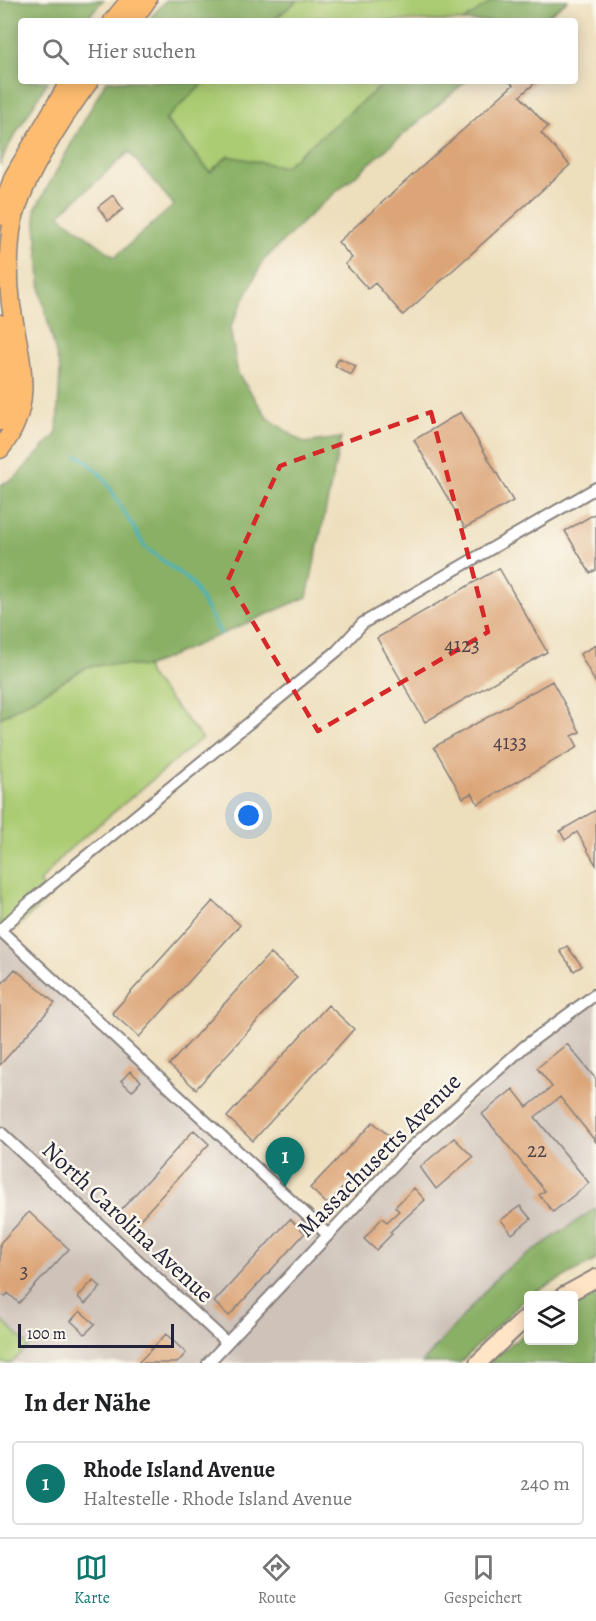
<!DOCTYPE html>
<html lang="de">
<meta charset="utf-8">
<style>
:root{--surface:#fff;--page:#f6f6f6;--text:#202124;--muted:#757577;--line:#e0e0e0;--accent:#0f766e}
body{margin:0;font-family:Alegreya,serif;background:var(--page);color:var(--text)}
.controls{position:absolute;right:18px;bottom:18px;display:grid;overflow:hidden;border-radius:6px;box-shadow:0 3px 15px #0003}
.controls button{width:54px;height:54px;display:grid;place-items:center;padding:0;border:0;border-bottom:2px solid var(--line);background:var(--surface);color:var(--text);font:30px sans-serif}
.scale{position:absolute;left:18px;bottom:15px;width:156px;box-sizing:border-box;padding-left:6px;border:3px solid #22223b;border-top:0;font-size:16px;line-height:21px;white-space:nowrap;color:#22223b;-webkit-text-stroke:4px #fbf7ec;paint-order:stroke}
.you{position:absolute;left:249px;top:816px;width:21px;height:21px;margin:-15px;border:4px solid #fff;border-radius:50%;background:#1a73e8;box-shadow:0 0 0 9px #1a73e833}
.badge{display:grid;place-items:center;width:39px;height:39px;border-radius:50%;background:var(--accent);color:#fff;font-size:20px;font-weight:700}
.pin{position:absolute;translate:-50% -50px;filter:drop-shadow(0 2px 3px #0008)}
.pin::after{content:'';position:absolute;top:32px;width:21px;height:18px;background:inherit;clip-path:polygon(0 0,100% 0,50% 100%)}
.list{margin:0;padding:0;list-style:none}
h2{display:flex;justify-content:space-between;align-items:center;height:78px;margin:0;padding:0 24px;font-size:26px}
h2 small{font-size:20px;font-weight:400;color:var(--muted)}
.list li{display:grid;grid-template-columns:39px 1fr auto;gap:18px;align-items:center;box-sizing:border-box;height:84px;margin:0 12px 12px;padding:0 12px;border:2px solid var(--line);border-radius:6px}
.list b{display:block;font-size:22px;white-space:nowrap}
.list p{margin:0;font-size:20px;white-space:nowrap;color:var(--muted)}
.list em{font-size:20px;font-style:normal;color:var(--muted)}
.icon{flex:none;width:33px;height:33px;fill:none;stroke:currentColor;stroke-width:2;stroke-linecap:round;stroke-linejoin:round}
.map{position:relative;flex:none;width:596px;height:1363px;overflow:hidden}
.search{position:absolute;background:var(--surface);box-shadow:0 3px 15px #0003;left:18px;right:18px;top:18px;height:66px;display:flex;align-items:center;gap:15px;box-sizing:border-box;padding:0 21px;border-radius:6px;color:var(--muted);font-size:22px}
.sheet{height:174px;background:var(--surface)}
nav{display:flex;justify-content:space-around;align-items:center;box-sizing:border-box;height:84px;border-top:2px solid var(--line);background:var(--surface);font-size:16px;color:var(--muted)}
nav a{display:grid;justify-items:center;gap:3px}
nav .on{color:var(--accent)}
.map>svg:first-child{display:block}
.industrial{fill:#cec2b9}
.green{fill:#accc73;stroke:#677757;stroke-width:1.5}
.forest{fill:#89b065;stroke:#566950;stroke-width:1.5;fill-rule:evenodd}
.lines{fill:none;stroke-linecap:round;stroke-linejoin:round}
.stream{stroke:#43b2bd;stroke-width:3}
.building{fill:#dca578}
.street-casing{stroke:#88807c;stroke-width:14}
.secondary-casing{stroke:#88807c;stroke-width:20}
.primary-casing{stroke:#88807c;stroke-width:21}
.street{stroke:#fff;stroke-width:10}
.secondary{stroke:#ffe4c6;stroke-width:16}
.primary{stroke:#febc70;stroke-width:18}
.marked{fill:none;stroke:#d62828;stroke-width:4.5;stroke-dasharray:12 8;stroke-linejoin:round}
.labels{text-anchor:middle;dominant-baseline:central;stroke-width:5;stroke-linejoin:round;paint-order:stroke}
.number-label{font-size:21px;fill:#50434a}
.street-label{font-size:24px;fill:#22223b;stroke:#fbf7ec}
</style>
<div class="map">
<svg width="596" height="1363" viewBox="0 0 596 1363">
<rect width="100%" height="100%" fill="#fbf7ec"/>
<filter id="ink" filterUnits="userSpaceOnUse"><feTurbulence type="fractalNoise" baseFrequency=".0167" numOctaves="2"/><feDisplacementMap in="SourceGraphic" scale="12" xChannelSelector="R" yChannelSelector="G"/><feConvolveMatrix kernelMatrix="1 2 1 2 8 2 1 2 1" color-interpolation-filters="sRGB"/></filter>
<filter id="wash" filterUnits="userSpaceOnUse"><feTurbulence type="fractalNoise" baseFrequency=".008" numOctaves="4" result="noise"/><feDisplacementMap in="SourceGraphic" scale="24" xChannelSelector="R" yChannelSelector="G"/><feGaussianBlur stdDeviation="1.35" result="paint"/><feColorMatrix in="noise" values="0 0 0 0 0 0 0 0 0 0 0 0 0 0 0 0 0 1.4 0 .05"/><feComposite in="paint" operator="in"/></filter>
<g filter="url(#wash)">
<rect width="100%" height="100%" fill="#eddebc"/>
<path class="industrial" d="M0 926 328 1238 389 1183 495 1079 596 1002V1208L501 1273 422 1363H11L28 1346 0 1319Z"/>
<path class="green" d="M298 0H491L493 3 463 21H272Z
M206 81H387L284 167 228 156 210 172 165 119Z
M112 664 146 667 149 675 202 738 64 854 39 883 52 895 9 934 0 926V718L87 667Z
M0 1319 29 1346 11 1363H0Z"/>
<path class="forest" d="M0 0H103L85 21H21V81H48L6 150 0 165Z
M166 0H298L272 21H148Z
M494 0H568L541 21H463Z
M106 81H206L165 120 210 172 228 156 284 167 387 81H466L314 211 263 261 230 328 238 374 268 418 304 443 341 438 307 597 146 667 112 664 87 667 0 718V485L15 478 57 433 60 370 41 294 35 210ZM129 152 174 205 115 257 59 215Z
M596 1208V1260L528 1296 460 1363H422L501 1273Z
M596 1288V1363H487L528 1331V1340H574V1302Z"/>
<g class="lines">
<path class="stream" d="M77 456 85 459 104 478 145 547 192 583 221 634"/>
</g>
<g id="blocks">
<path class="building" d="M509 81H537L520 96 548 127 541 133 570 165 403 315 375 283 368 289 345 264 352 258 338 242 513 85Z
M113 195 123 209 108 221 98 207Z
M339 358 356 366 351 375 335 366Z
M461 412 513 501 465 528 414 440Z
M596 513V570L590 573 565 531Z
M499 568 547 652 425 722 377 638Z
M596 645V684L580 654Z
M552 681 580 732 572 736 578 747 478 804 472 793 463 798 434 747Z
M596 810V865L577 832 565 840 560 831Z
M213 901 240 925 139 1037 112 1013Z
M567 946 582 966 574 971 560 951Z
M270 953 297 977 196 1089 169 1065Z
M15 969 55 1003 0 1065V986Z
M328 1005 354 1029 253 1141 227 1117Z
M567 1044 596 1079V1142L560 1097 535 1117 589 1183 553 1212 539 1195 545 1191 482 1114 513 1089 527 1107 552 1087 537 1068Z
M130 1071 141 1081 132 1091 121 1081Z
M373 1122 391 1138 327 1204 310 1188Z
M194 1130 209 1144 133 1227 118 1213Z
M454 1138 473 1157 436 1189 420 1167Z
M414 1188 425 1200 390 1232 392 1234 376 1250 364 1239 382 1218 387 1222 399 1211 395 1207Z
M520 1206 531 1219 512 1234 501 1220Z
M29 1212 69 1249 19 1303 8 1293 5 1297 0 1293V1243Z
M290 1219 305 1233 229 1316 214 1302Z
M93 1280 101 1287 85 1304 78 1297Z
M80 1311 95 1324 85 1334 71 1321Z
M166 1334 186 1353 177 1363H138Z"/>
</g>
</g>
<g filter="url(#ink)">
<use href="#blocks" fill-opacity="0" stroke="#88807c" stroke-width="1.5"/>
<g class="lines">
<defs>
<path id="street" d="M0 930 29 903 337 651 363 623 596 488
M0 930 327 1234
M0 1132 227 1343
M208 1363 406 1152 525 1046 596 994"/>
<path id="secondary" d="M563 1296 596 1278
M478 1363 528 1316"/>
<path id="primary" d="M113 21 130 0
M132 21 147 0
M0 216 14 176 70 81
M0 324C6 360 11 386 0 421
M0 449C37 404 19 357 11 305 8 280 8 255 11 231 17 186 62 118 89 81"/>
</defs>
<use href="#street" class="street-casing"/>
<use href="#secondary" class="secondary-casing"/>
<use href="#primary" class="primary-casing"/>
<use href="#street" class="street"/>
<use href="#secondary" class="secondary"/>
<use href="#primary" class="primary"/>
</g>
</g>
<path class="marked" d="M431 412 488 632 318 731 228 580 280 466Z"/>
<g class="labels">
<g class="number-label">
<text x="462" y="645">4123</text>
<text x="510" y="742">4133</text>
<text x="537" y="1150">22</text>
<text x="24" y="1271">3</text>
</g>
<g class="street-label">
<text transform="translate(379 1155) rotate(-45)">Massachusetts Avenue</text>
<text transform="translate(128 1222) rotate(43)">North Carolina Avenue</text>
</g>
</g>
</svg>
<div class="controls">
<button><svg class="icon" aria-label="layers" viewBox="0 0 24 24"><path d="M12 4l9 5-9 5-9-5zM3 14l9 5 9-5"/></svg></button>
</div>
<div class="scale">100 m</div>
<div class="you"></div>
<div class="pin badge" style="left:285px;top:1187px">1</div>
<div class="search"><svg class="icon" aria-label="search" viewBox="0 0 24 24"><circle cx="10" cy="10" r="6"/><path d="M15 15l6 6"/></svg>Hier suchen</div>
</div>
<section class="sheet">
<h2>In der Nähe<small></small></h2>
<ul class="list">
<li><span class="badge">1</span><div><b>Rhode Island Avenue</b><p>Haltestelle · Rhode Island Avenue</p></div><em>240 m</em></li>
</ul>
</section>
<nav>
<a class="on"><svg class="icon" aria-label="map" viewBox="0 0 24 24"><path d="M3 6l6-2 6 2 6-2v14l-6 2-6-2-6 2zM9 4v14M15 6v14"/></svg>Karte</a>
<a><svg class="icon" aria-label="directions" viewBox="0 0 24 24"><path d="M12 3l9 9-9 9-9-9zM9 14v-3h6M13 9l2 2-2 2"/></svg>Route</a>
<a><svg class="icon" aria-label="saved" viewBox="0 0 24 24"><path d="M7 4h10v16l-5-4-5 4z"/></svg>Gespeichert</a>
</nav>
